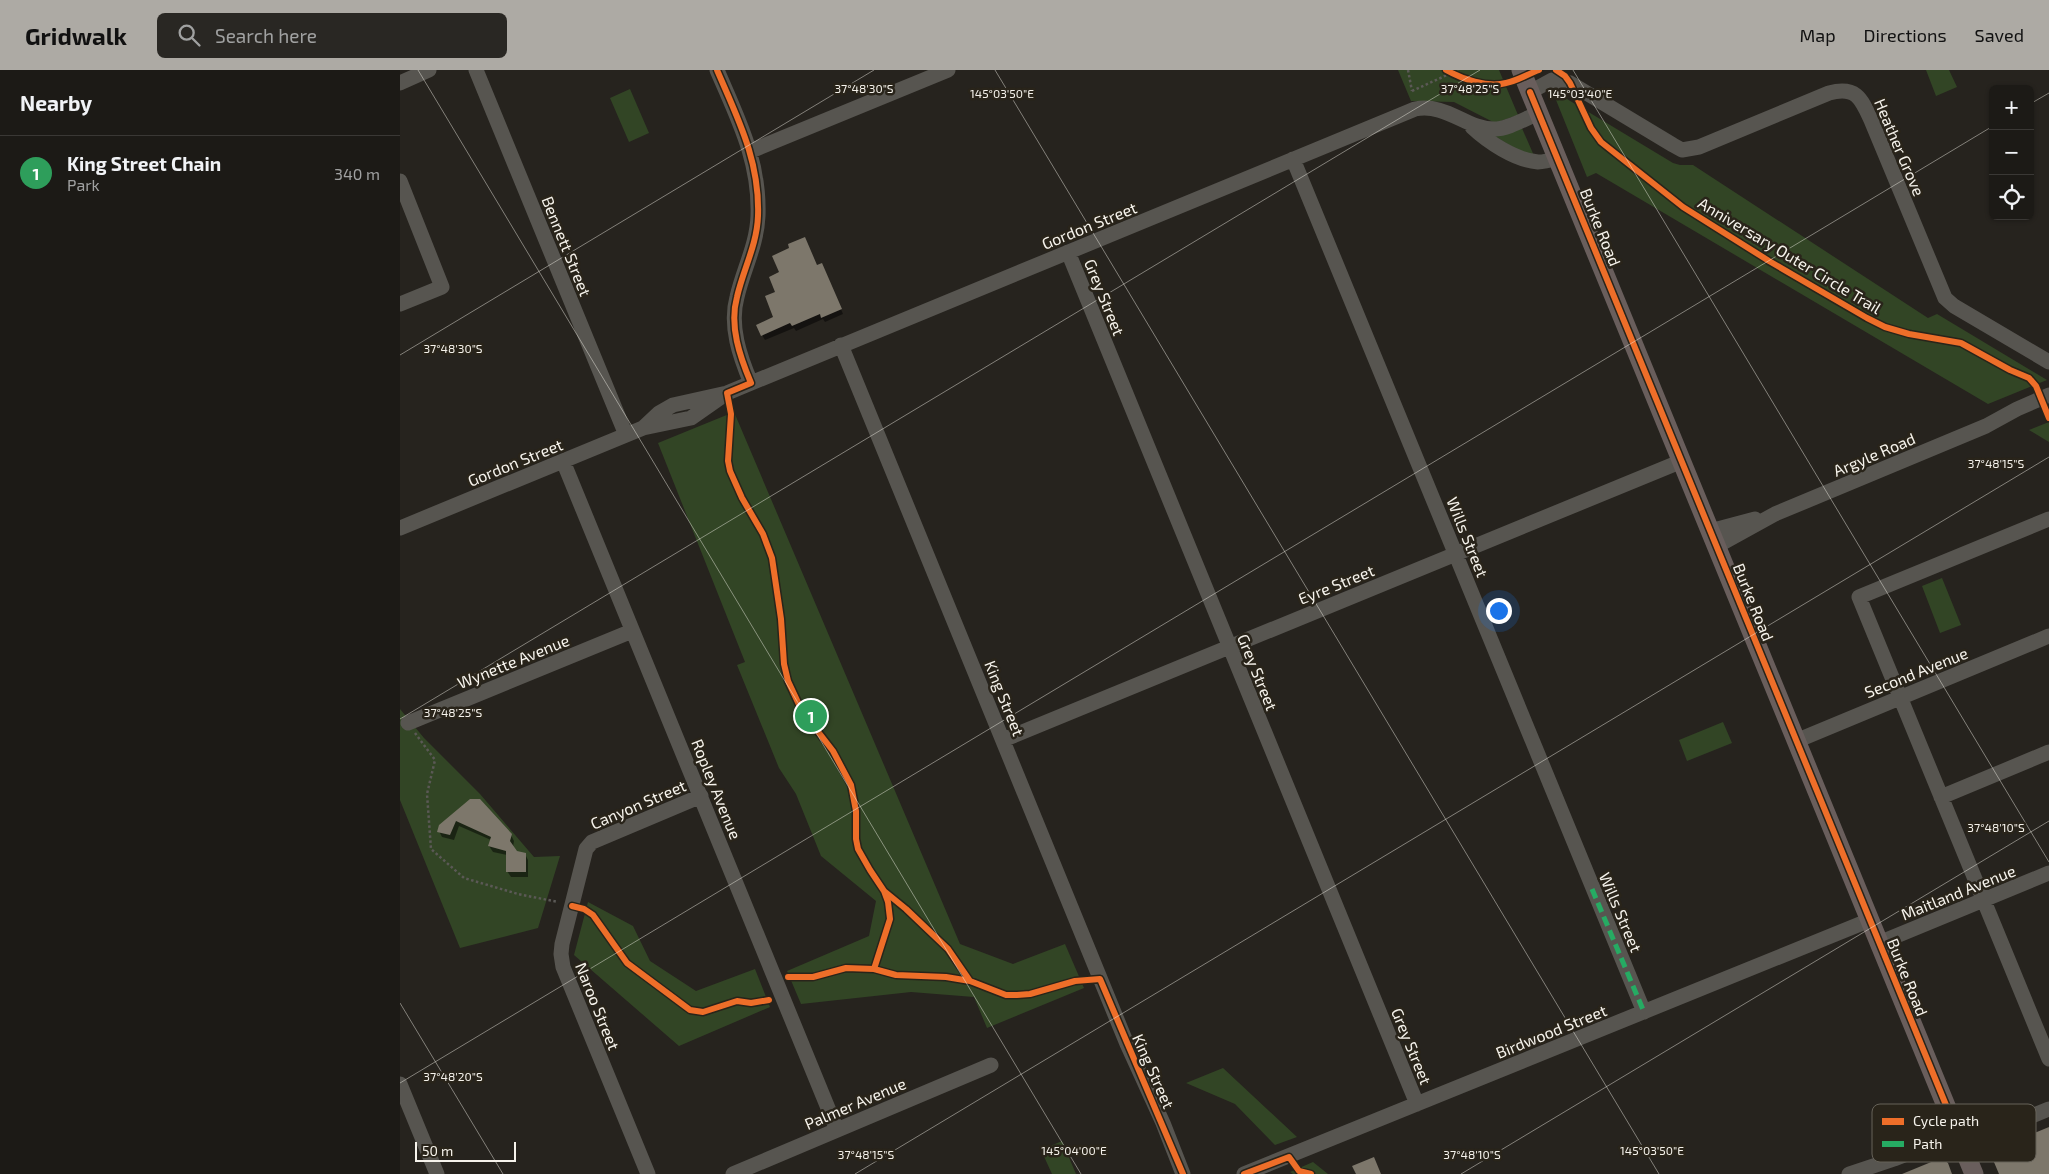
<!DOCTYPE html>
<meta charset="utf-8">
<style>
:root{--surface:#1c1a16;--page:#292723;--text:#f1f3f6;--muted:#a0a1a1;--line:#3a3835;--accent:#adaaa4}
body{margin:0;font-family:"Exo 2",sans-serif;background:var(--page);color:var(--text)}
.controls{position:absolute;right:15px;top:15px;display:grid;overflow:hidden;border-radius:8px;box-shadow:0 1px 4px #0004}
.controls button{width:45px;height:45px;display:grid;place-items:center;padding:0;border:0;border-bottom:1px solid var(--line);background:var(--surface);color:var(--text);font:25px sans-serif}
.scale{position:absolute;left:15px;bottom:12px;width:101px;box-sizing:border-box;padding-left:5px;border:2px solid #f6f3ec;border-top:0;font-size:14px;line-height:18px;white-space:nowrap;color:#f6f3ec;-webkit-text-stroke:4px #29241a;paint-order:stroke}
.you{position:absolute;left:1098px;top:540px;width:18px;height:18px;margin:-12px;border:4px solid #fff;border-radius:50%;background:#1a73e8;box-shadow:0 0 0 8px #1a73e833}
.badge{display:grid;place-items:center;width:32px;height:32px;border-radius:50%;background:var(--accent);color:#fff;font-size:16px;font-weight:700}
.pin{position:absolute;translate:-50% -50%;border:2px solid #fff;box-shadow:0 1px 5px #0006}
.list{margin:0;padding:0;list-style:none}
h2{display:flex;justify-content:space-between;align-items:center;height:65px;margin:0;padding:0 20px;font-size:21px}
h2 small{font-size:16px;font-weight:400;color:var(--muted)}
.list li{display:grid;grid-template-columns:32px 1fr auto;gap:15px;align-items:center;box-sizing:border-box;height:75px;padding:0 20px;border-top:1px solid var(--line)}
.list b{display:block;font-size:19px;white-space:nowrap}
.list p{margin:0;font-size:16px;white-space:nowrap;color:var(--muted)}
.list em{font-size:16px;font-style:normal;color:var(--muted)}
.icon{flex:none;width:28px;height:28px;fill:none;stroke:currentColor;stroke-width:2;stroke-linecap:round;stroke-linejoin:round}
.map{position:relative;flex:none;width:1649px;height:1104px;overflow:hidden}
header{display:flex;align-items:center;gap:30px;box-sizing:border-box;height:70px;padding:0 25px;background:var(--accent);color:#111}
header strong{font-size:24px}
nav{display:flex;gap:28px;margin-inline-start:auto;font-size:18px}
.search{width:350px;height:45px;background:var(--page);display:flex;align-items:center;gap:12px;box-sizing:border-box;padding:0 18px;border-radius:8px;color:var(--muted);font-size:19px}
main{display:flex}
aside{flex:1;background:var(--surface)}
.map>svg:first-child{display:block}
.green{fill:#324525}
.shadow{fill:#0007}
.building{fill:#7d776b}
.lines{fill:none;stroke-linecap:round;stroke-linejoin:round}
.path{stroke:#5b5956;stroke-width:2.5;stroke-dasharray:2.5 2.5;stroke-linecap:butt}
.minor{stroke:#575550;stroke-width:15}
.major{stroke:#695e5c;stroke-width:19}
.quiet{stroke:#26ab63;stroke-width:5;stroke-dasharray:10 5;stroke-linecap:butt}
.cycleway-casing{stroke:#29241a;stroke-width:9}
.cycleway{stroke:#ee6e29;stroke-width:6}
.ticks{fill:none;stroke:#f6f3ec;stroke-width:1;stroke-opacity:0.45}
.labels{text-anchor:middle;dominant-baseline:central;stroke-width:5;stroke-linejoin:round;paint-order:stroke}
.street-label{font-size:16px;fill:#f6f3ec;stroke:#29241a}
.key{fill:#29241a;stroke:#666259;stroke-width:1}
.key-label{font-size:14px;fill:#f6f3ec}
.ticks-label{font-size:12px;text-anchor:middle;fill:#f6f3ec;stroke:#29241a;stroke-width:5;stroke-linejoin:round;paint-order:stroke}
</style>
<header>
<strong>Gridwalk</strong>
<div class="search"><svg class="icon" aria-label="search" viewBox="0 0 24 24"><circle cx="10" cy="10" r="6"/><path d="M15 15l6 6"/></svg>Search here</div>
<nav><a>Map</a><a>Directions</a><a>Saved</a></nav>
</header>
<main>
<aside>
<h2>Nearby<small></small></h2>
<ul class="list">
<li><span class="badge" style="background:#2e9e5b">1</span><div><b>King Street Chain</b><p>Park</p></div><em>340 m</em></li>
</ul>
</aside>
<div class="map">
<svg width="1649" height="1104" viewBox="0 0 1649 1104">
<rect width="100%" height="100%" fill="#26231e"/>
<path class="green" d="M998 0H1099L1118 45 1095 53 1054 32 1011 31Z
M1526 0H1549L1557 17 1536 26Z
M230 19 249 63 229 72 210 28Z
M1152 20 1273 93 1280 95H1293L1528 248 1537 244 1647 310 1588 334 1196 103 1187 107Z
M1121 56 1135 88 1129 87 1093 65Z
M334 342 560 874 613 894 665 874 684 918 587 958 574 927 511 922 401 934 387 901 469 866 476 831 421 786 396 724 379 698 337 595 345 592 258 373Z
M1649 352V372L1629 360Z
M1542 508 1561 555 1540 563 1522 516Z
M0 639 24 668 80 724 134 787 160 786 138 858 60 878 0 730Z
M1323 652 1332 673 1287 691 1279 670Z
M188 832 233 856 250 891 296 921 355 899 370 937 279 976 174 885Z
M823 998 897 1067 875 1075 835 1034 786 1013Z
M662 1071 676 1104H652L641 1080Z
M913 1092 928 1104H893L890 1102Z"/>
<path class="shadow" d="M417 197 424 199 443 244 425 252 423 249 396 261 394 258 365 270 362 265 375 248 377 222Z
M70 730 111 765 114 771 113 777 116 782 125 784 128 790V807H111L107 801V785L93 782 89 776 91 770 59 756 54 770 42 767 39 761Z"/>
<path class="building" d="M405 167 417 195 422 193 442 239 421 248 420 244 392 256 390 253 361 266 356 255 373 247 365 226 375 222 369 207 379 202 372 186 389 178 388 174Z
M70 729H80L112 764 110 771 117 781 126 783V802H106V781L88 776 91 767 56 751 50 765 37 762 39 755Z
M1649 1057V1104H1599L1591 1085 1594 1080Z
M974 1087 981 1104H956L952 1096Z
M1541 1088 1548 1093 1552 1104H1502Z"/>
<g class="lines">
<path class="path" d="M1008 0 1012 21
M1012 21 1058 0
M15 663 35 690 27 724 31 779 64 808 118 824 158 832"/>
<path class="minor" d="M76 0 226 365
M317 0C338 49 360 91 358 146 357 175 343 200 337 227 329 256 340 287 351 313
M0 13 29 0
M1130 22 1152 10 1170 13 1273 75 1282 80 1299 77 1429 23C1456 16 1461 28 1471 50L1545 228 1554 236 1649 292
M1072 57C1088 72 1115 90 1138 92 1144 92 1151 90 1157 88
M351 81 548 0
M893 89 1244 942
M0 111 42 217 0 234
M668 182 1017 1034
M441 275 727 974 763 1053 783 1104
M243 358 259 343 273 335 327 323 1015 39C1047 33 1066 59 1094 59 1109 59 1126 48 1139 43
M163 391 437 1060
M1649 449 1459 527 1649 989
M0 458 243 358 291 348 321 327
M1310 461 1355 449
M1317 476 1375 444 1586 356 1617 339 1649 325
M8 653 232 561
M603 670 1282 391
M1396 671 1649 566
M1541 727 1649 682
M1479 873 1649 803
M0 1014 37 1104
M1562 1074 1649 1039
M248 1104 163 897 161 884 162 874 184 787 186 779 192 772 301 726
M333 1104 591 995
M844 1104 1470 850
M1449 1104 1494 1089 1558 1064"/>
<path class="major" d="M1121 0 1574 1104"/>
<path class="quiet" d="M1192 819 1244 942"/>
<defs>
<path id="cycleway" d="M317 0C338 49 360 91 358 146 357 175 343 200 337 227 329 256 340 287 351 313L327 323 331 344 328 391 330 401 342 428 363 464 372 488 381 549 384 594 388 611 402 641 433 681 451 715 456 741V769L458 779 470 800 484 821 506 839 548 879 570 911 606 925H617L630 924 675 911 700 909 783 1104
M1046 0C1062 9 1087 18 1106 13 1117 11 1128 4 1139 0
M1156 0 1165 6 1170 13 1191 58 1201 72 1283 137 1369 191 1467 248 1485 257 1509 264 1561 273 1610 300 1629 308 1636 316 1649 348
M1130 22 1562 1074
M172 836 184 839 193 845 227 893 290 940 303 942 337 931 351 933 369 930
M474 899 496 905 546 907 570 911
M388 907H413L446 898 474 899 490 849 488 832 484 821
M844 1104 889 1087 899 1101 911 1104"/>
</defs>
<use href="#cycleway" class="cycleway-casing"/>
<use href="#cycleway" class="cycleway"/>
</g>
<path class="ticks" d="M18 0 681 1104M595 0 1259 1104M1173 0 1649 792M1630 34 1649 23M0 285 474 0M0 649 1080 0M0 933 103 1104M0 1013 1593 56M455 1104 1649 387M1061 1104 1649 751"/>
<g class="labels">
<g class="street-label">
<text transform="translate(1500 77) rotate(67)">Heather Grove</text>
<text transform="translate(689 155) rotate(-22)">Gordon Street</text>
<text transform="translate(1201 157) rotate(68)">Burke Road</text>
<text transform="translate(167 176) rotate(68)">Bennett Street</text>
<text transform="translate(1390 185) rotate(31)">Anniversary Outer Circle Trail</text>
<text transform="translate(705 227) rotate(68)">Grey Street</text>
<text transform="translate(1474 384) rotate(-23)">Argyle Road</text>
<text transform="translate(115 392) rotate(-22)">Gordon Street</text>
<text transform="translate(1068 467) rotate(68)">Wills Street</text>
<text transform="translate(936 514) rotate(-22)">Eyre Street</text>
<text transform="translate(1354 532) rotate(68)">Burke Road</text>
<text transform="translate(113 591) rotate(-22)">Wynette Avenue</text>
<text transform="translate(858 602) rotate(68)">Grey Street</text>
<text transform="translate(1516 602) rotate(-22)">Second Avenue</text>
<text transform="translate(605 628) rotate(68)">King Street</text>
<text transform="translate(317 719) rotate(68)">Ropley Avenue</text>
<text transform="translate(238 734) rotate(-23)">Canyon Street</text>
<text transform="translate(1558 822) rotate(-22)">Maitland Avenue</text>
<text transform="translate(1221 842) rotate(67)">Wills Street</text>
<text transform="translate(1508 907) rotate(68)">Burke Road</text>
<text transform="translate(198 936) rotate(68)">Naroo Street</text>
<text transform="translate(1151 961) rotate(-22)">Birdwood Street</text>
<text transform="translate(1012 976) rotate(68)">Grey Street</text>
<text transform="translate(754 1001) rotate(66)">King Street</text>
<text transform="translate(455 1033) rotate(-23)">Palmer Avenue</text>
</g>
</g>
<rect x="1472" y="1034" width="164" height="58" rx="8" class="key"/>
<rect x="1482" y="1048" width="22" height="7" fill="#ee6e29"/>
<rect x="1482" y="1071" width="22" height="6" fill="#26ab63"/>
<g class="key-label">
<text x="1513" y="1056">Cycle path</text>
<text x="1513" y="1079">Path</text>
</g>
<g class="ticks-label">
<text x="1070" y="23">37°48'25"S</text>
<text x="464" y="23">37°48'30"S</text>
<text x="602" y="28">145°03'50"E</text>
<text x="1180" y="28">145°03'40"E</text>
<text x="53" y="283">37°48'30"S</text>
<text x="1596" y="398">37°48'15"S</text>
<text x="53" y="647">37°48'25"S</text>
<text x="1596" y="762">37°48'10"S</text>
<text x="53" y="1011">37°48'20"S</text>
<text x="674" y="1085">145°04'00"E</text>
<text x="1252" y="1085">145°03'50"E</text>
<text x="466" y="1089">37°48'15"S</text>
<text x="1072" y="1089">37°48'10"S</text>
</g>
</svg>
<div class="controls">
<button>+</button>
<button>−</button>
<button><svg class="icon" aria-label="locate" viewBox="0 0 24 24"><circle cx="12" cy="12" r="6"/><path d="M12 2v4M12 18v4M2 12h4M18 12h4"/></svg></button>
</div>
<div class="scale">50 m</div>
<div class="you"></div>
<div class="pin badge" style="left:411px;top:646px;background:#2e9e5b">1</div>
</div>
</main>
